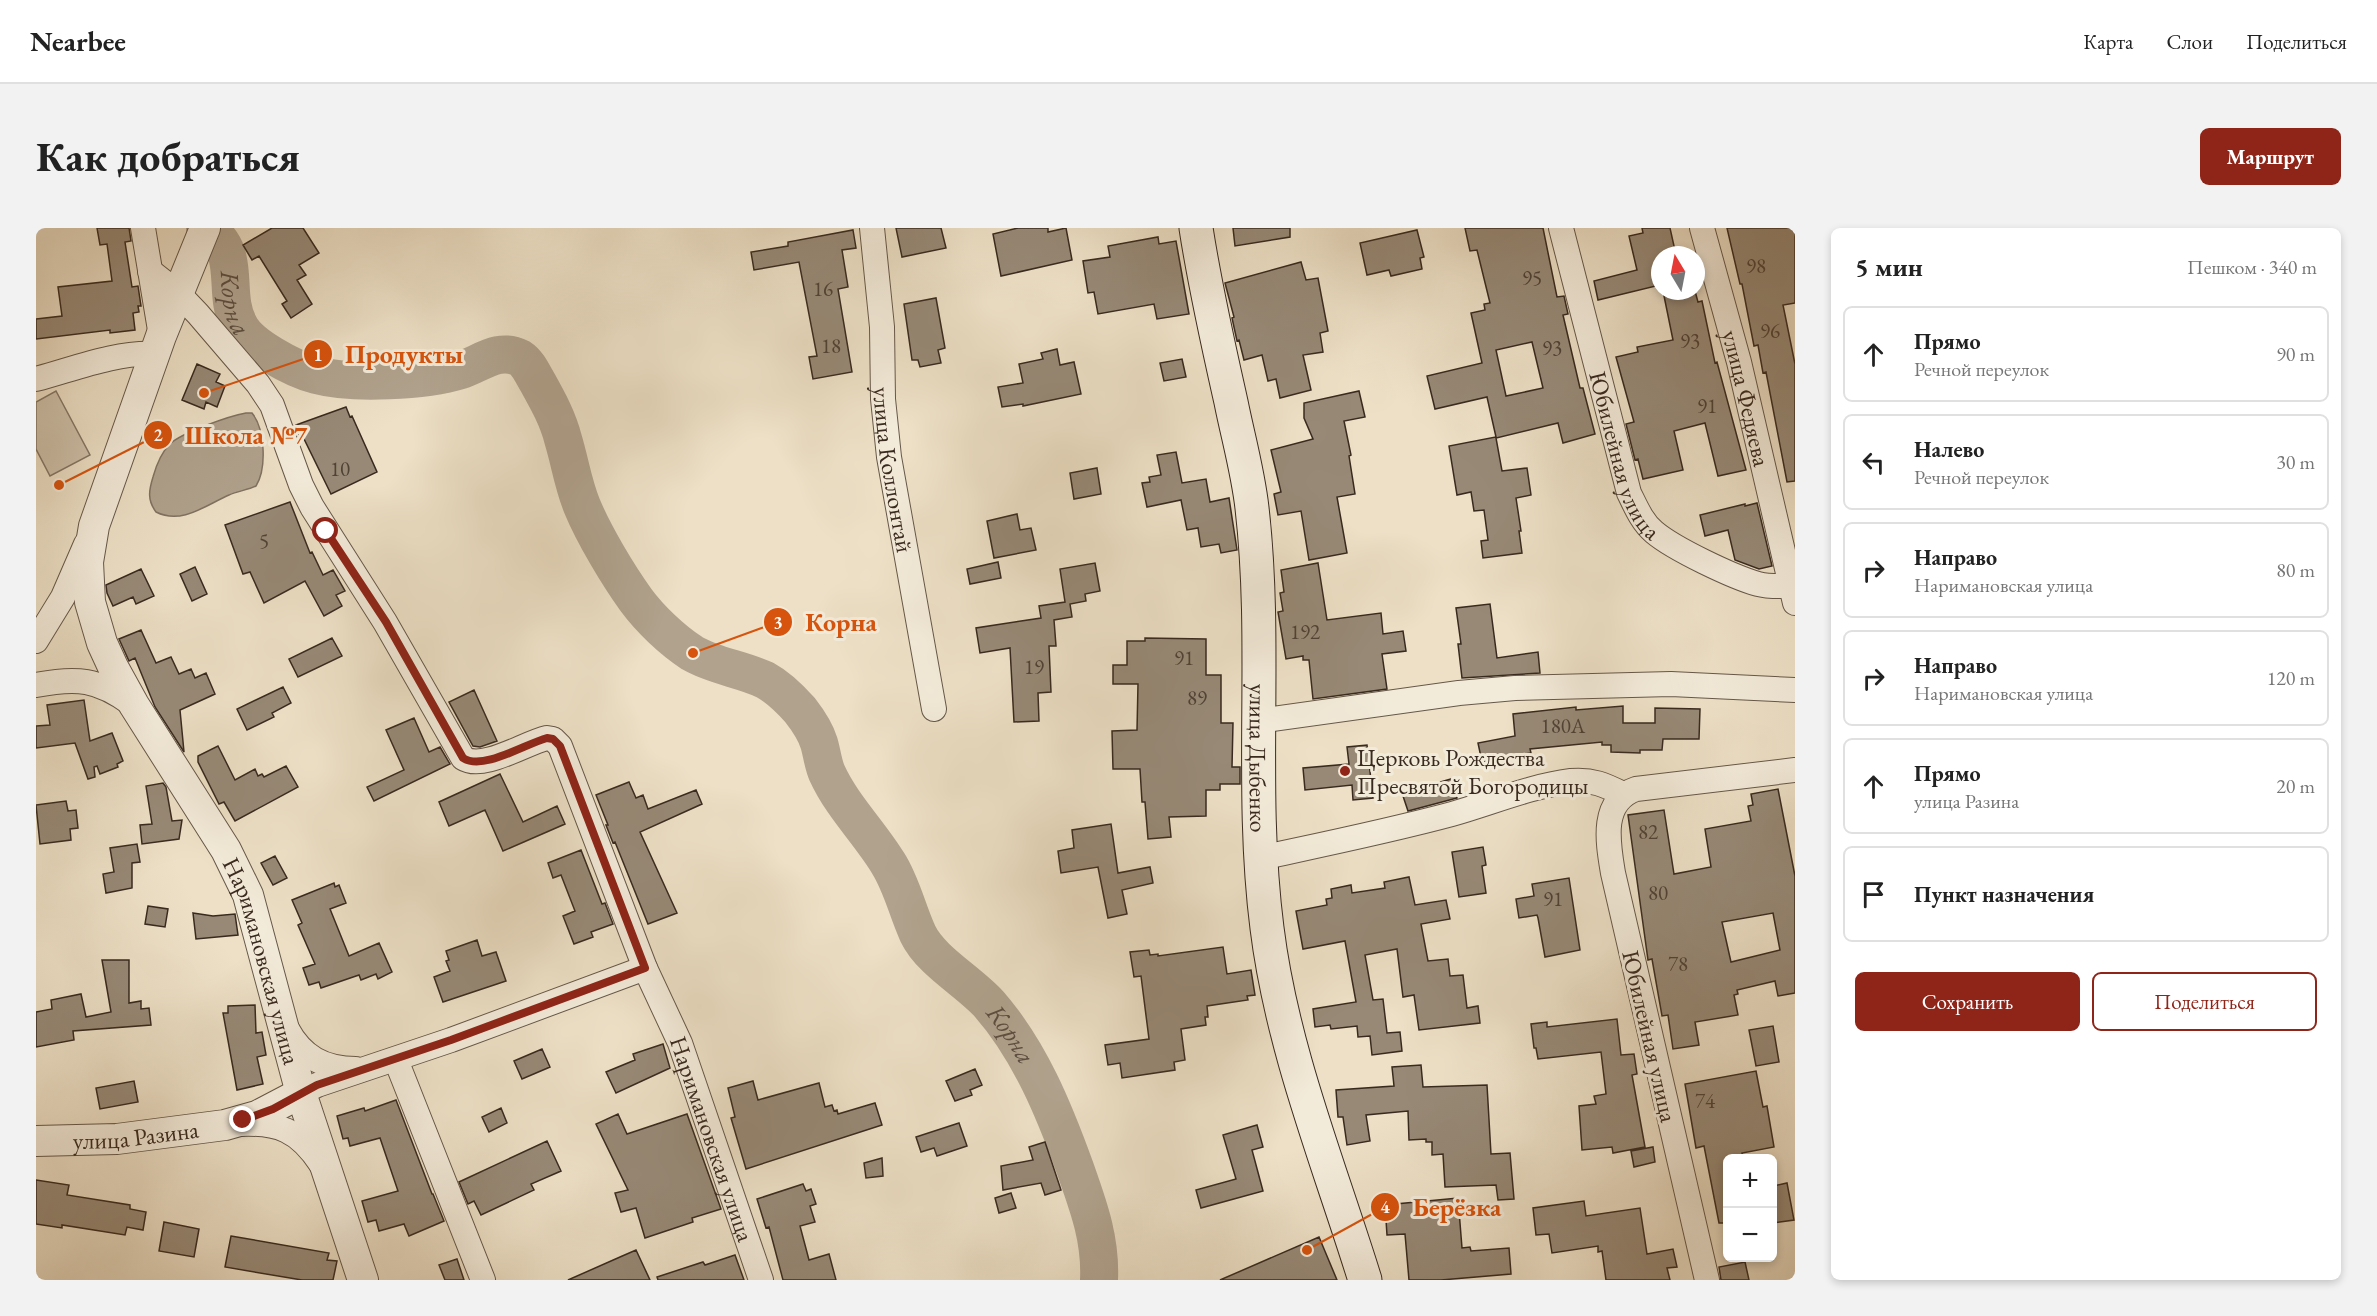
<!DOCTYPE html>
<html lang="ru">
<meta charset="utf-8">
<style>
:root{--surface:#fff;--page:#f2f2f2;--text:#222;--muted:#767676;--line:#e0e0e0;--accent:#8f2418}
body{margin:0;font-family:"EB Garamond",serif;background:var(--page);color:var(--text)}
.controls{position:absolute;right:18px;bottom:18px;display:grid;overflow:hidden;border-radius:9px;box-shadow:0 3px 9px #0003}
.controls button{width:54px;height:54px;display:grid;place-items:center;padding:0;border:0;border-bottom:2px solid var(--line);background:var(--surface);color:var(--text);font:30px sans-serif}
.compass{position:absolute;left:1615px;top:18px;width:54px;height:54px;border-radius:50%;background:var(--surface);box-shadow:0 3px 9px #0003;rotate:350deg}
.stop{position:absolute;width:18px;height:18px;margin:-14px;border:4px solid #8f2418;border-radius:50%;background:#fff}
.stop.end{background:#8f2418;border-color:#fff;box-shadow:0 2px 6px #0008}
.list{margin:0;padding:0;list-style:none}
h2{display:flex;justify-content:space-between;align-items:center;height:78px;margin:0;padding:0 24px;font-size:26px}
h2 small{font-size:20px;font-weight:400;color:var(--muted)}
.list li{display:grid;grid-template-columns:39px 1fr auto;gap:18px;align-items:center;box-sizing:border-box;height:96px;margin:0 12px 12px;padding:0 12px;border:2px solid var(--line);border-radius:9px}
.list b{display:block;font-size:22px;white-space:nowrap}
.list p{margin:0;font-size:20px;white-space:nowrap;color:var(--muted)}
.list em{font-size:20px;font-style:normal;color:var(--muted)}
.actions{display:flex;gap:12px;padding:18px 24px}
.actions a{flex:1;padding:14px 0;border:2px solid var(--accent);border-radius:9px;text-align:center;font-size:21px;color:var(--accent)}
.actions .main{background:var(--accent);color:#fff}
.icon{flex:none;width:33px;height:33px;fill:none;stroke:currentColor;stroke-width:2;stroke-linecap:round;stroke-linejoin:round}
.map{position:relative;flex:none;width:1759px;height:1052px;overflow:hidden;border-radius:9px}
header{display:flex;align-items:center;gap:36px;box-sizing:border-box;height:84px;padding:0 30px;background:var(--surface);border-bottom:2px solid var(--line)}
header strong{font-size:28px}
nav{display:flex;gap:33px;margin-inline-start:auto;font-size:21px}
.intro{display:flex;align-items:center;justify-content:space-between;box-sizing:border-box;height:144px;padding:0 36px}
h1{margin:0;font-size:42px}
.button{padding:15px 27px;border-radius:9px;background:var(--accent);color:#fff;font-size:21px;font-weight:700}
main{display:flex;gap:36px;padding:0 36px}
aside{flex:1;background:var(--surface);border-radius:9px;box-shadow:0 3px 9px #0003}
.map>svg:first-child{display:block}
.green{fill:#cec1aa;stroke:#847664;stroke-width:1.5}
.water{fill:#b0a28d;stroke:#807261;stroke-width:1.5}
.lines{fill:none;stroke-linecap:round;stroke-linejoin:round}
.river{stroke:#b0a28d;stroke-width:38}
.building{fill:#978976;stroke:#392a1f;stroke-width:1.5;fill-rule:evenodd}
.minor-casing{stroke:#665849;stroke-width:26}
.tertiary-casing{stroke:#665849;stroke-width:32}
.secondary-casing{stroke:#392a1f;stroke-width:35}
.minor{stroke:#f3ebda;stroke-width:24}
.tertiary{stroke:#f3ebda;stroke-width:30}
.secondary{stroke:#f3ebda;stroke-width:33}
.route{stroke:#8f2418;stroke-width:8}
.poi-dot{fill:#8f2418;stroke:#f3ebda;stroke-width:2}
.labels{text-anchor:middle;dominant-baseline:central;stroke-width:6;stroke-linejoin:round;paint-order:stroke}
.number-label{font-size:21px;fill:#504235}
.street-label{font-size:24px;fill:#392a1f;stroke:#f3ebda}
.poi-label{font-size:24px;fill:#392a1f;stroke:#f3ebda;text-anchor:start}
.water-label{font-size:26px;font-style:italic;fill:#5d4e40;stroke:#f3ebda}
.leader{fill:none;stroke:#d6540e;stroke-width:2}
.callout-dot{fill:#d6540e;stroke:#f3ebda;stroke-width:2}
.mark-label{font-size:18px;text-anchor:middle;font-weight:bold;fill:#fff}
.callout-label{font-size:26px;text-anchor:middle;font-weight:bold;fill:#d6540e;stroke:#f3ebda;stroke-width:6;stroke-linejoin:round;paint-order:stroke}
</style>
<header>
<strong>Nearbee</strong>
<nav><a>Карта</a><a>Слои</a><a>Поделиться</a></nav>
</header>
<div class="intro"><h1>Как добраться</h1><a class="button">Маршрут</a></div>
<main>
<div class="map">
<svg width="1759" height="1052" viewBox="0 0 1759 1052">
<rect width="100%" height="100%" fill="#ede0c6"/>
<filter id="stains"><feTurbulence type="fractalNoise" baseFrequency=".00333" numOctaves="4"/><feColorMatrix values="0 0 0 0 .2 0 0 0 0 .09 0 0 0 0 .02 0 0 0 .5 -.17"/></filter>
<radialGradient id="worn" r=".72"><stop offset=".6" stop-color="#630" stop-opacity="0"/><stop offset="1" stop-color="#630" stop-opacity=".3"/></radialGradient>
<path class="green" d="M20 163 54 227 14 248 0 221V174Z"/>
<path class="water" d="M210 185H216C229 201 231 240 220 258 212 262 202 263 193 267 170 277 146 297 120 284 111 272 113 262 117 249 120 238 126 224 134 216 145 205 193 188 210 185Z"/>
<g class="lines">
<path class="river" id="s1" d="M169 0C208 23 185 63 203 97 213 118 258 141 280 147 317 157 389 153 425 142 444 136 463 119 484 130 492 135 497 147 502 155 512 173 522 191 527 211 534 234 537 256 546 278 558 307 582 347 600 372 614 391 636 412 656 425 678 438 706 441 729 452 740 458 755 472 764 482 771 491 780 505 783 515 786 525 787 536 791 545 806 578 833 604 852 635 866 657 871 682 882 706 895 733 932 753 953 776 994 823 1018 882 1039 940 1052 977 1065 1011 1063 1052"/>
</g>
<path class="building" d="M61 0H93L95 13 89 14 96 59 102 58 105 78H102L103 84 97 85 99 102 74 105V102L0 111V91L26 88 22 59 76 53 71 16 64 17Z
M236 0H267L283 25 263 37 270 47 261 52 276 76 255 90 246 76 251 73 223 28 216 32 207 17Z
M860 0H905L910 20 866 29Z
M982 0H1012V4L1030 0 1036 32 965 48 957 6Z
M1197 0H1254V9L1199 18Z
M1429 0H1507L1521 69 1528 68 1532 86 1527 87 1544 160H1547L1559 206 1527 215 1522 195 1460 210 1466 243 1491 240 1495 267 1480 270 1485 303H1483L1486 325 1447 330 1445 313 1452 312 1448 282 1438 283 1435 264 1421 267 1413 218 1460 209 1451 169 1399 181 1391 148 1446 135 1435 85 1449 82 1448 76 1454 75 1441 22 1434 23ZM1496 114 1507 160 1470 168 1460 122Z
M1606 0H1634L1640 27H1624V57L1562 72 1558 53 1601 42 1593 8 1607 5Z
M1691 0H1759V75L1747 77 1759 136V253L1751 254 1730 144 1727 145 1722 117 1718 118 1706 56H1704Z
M817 2 820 20 806 22 812 59 802 61 816 144 777 151 773 129 781 128 763 34 718 42 715 24 752 18V14Z
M1381 2 1388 29 1384 30 1386 41 1355 48 1353 42 1331 47 1324 15Z
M1122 9 1123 16 1140 13 1153 86 1121 91 1118 76 1062 86 1058 64 1052 65 1047 33 1074 29 1072 18Z
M1265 34 1270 52 1282 50 1292 103 1284 105 1287 124 1267 127 1275 162 1244 170 1240 151 1232 153 1226 127 1208 132 1203 112 1201 113 1196 90 1198 89 1189 55Z
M1627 63H1659L1662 74 1666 73 1679 135 1681 134 1710 242 1682 248 1669 195 1638 203 1647 242 1607 251 1602 231 1599 232 1590 196 1598 194 1580 129 1602 124 1601 119 1637 112Z
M900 70 909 120 902 122 905 135 884 139 882 132H876L868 76Z
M1021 121 1024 137 1038 134 1045 166 987 178V176L966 179 962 159 987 155 983 136 1007 131 1005 125Z
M1146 131 1150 149 1128 153 1124 135Z
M161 136 184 146 180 154 189 158 181 179 170 174 168 181 146 172Z
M1323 163 1329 189 1308 193 1315 227 1313 228 1319 266 1301 269 1311 325 1273 332 1265 283 1242 287 1238 266 1245 264 1235 222 1277 211 1268 190V175Z
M310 179 314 189 316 188 341 244 295 266 268 211 265 212 260 197Z
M1140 224 1146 255 1170 251 1174 274 1193 270 1201 322 1185 325 1183 316 1165 319 1162 300 1151 302 1145 272 1111 279 1106 255 1114 254 1113 249 1125 247 1121 227Z
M1061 240 1065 266 1038 271 1034 245Z
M254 274 274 325 276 324 287 347 297 342 309 363 300 367 306 378 288 388 269 353 228 375 214 344 207 346 189 297Z
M1721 275 1736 338 1723 341 1699 332 1692 302 1669 308 1664 287 1709 276V278Z
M981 286 984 302 995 300 1000 322 958 330 951 293Z
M962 334 965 350 934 356 931 341Z
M1059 335 1064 363 1049 366 1050 373 1034 376 1036 389 1018 392 1020 418H1013L1015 464 1002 465 1003 493 978 494 974 420 944 425 940 400 1005 390 1003 378 1029 374 1024 341Z
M1282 335 1291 392 1345 385 1347 406 1367 403 1370 423 1346 426 1351 461 1277 471 1273 432H1267V428L1250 431 1242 384 1247 383 1244 365 1248 364 1245 342Z
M159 339 171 366 156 373 144 346Z
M105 341 118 368 100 376 97 369 77 378 71 365 70 357Z
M1454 376 1461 430 1502 424 1504 445 1426 450 1422 416H1425L1420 380Z
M105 402 120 435 135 429 143 446 155 441 159 450 170 445 179 466 144 482 148 524 119 479 99 430 93 433 83 411Z
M296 410 306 428 262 449 253 431Z
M1109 410 1170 411V447H1185V495H1197L1196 539H1204V556H1184V562H1170V588L1133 589 1135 609 1112 611 1109 574H1106L1104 541H1077L1076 503 1101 502 1102 456H1077V437H1091V413H1109Z
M247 459 255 475 236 485 238 489 211 502 201 481Z
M438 462 461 513 444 519 437 518 413 474Z
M48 472 54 513 76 505 87 533 81 536 82 539 64 546 61 538 58 539 59 549 52 551 39 515 0 520V498L14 497 11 477Z
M1587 478V495H1619V480L1664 481 1663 511H1627L1626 522H1604V525L1575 524V517H1566V514L1494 521 1495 525 1446 534 1442 515 1479 508 1477 486 1540 479V482Z
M378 490 393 524 404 519 414 536 338 573 331 559 368 542 350 502Z
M1331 517 1337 570 1317 572 1316 557 1269 562 1267 540 1313 536 1311 519Z
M182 518 199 552 219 541 222 548 226 546 228 549 250 538 262 559 199 593 188 574 183 576 162 534V528Z
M464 546 487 594 521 578 529 596 467 623 449 582 413 598 403 574Z
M1415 551 1421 570 1372 583 1366 565Z
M593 554 600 570 607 567 612 581 660 562 666 576 604 604 641 685 612 696 579 614 577 615 570 597H572L560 567Z
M127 555 130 559 136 593 146 592 143 611 106 616 104 597 116 596 110 558Z
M1742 561 1759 648V765L1742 768 1739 753 1701 762 1702 766 1698 767 1702 787 1659 794 1663 817 1637 821 1632 787 1626 788 1616 731 1612 732 1592 587 1628 582 1638 646 1675 639 1669 601 1715 593 1712 578 1717 577 1715 566ZM1737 685 1744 722 1695 734 1686 694Z
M30 573 32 583 40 582 42 600 34 601 35 612 4 616 0 577Z
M1075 596 1082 645 1114 639 1117 655 1086 662 1091 686 1072 690 1062 639 1025 645 1022 623 1038 620 1036 602Z
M101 616 104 634 96 635V660L70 665 67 646 78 644 74 620Z
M1447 619 1450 637 1446 638 1450 665 1423 669 1416 624Z
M545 622 566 676 569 675 577 696 555 704 557 709 538 716 527 688 539 683 525 647 517 650 512 635Z
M239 628 251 650 237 657 225 635Z
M1373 649 1379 677 1410 672 1414 691 1385 696 1392 733 1412 731 1414 748 1427 747 1431 780 1442 778 1444 795 1383 802 1378 767 1367 769 1361 721 1329 727 1337 772 1347 771 1351 805 1364 804 1366 823 1336 827 1334 808 1322 809 1321 798 1295 801 1294 797 1279 799 1277 781 1320 774 1309 713 1267 721 1260 683 1291 677 1290 671 1296 670 1295 661 1315 657 1316 665 1349 660 1348 654Z
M1533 650 1544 722 1509 729 1502 690 1501 687 1483 690 1480 671 1498 668 1496 656Z
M298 655 299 659 303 657 310 675 294 681 313 728 343 715 356 744 342 751 340 746 325 752 323 747 285 760 283 754 273 757 267 740 279 736 262 697 266 695 256 672Z
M112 678 132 681 129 699 109 696Z
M157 685 177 688 199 686 202 707 160 711Z
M441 712 446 728 460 724 470 753 407 774 398 749 414 743 410 733 413 732 410 723Z
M1187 719 1191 746 1215 742 1219 767 1211 768 1212 772 1171 778 1172 789H1169L1170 797 1145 801 1149 832 1138 834 1139 842 1086 850 1084 835 1072 837 1069 817 1113 811 1105 748 1098 749 1094 724 1113 722 1114 727 1122 726V728Z
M66 732H93V775L105 773V781L113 780 115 797 37 803 38 812 0 819V784L16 781 15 772 45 766 50 789 75 784Z
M219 777 220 805 226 804 230 827 221 829 227 856 201 862 187 785H192V778Z
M1581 791 1585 827 1598 826 1601 846 1596 847 1609 919 1577 925 1576 919 1546 922 1543 878 1560 876 1558 868 1570 866 1565 824 1502 831 1500 820H1498L1495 796 1511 794V799Z
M1737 798 1743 834 1720 838 1713 802Z
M627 816 634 840 580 865 570 844 599 832 597 826Z
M506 821 514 839 486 851 478 833Z
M1385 837 1387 859 1451 857 1455 926 1474 925 1478 971 1462 972 1460 957 1409 959 1407 926 1396 927V914H1390V911L1373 912 1372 883 1330 887 1334 913 1311 917 1307 889H1302L1300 862 1358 858 1356 839Z
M939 841 946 857 934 862 936 867 919 873 910 853Z
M1720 843 1727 879 1731 878 1738 919 1706 925 1707 930H1692V995H1683L1668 918 1660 920 1649 856Z
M98 853 102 874 64 881 60 860Z
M717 853 722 872 783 855 789 879 796 877 798 883 801 882 802 886 839 875 846 897 710 941 695 890 699 889 692 860Z
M360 872 396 966H397L408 993 373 1008 368 996 343 1003 340 992 332 994 326 973 362 963 344 910 314 918 312 910 307 911 301 888 328 880 329 883Z
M465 880 471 895 453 904 446 889Z
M582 886 591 906 651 886 685 981 656 990 657 994 609 1010 600 980 585 984 579 965 592 962 560 896Z
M923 895 931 918 901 928 898 920 885 924 880 909Z
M1221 897 1227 919 1216 922 1227 963 1165 980 1160 962 1200 951 1187 907Z
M511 913 525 943 495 956 498 962 445 987 438 973 432 976 423 954Z
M1009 914 1025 962 1009 967 1005 955 967 962 965 938 997 932 993 919Z
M1617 919 1619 934 1598 939 1595 923Z
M846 930 847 948 830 950 828 935Z
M0 952 33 957 31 967 94 977V981L110 984 107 1002 91 999 89 1007 26 997V1000L0 996Z
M1751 955 1758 992 1737 995V958Z
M767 956 770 963 775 961 780 976 774 978 779 994 764 998 773 1032 793 1026 800 1052H747L733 999 730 1000 721 971Z
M975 965 980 980 963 985 959 970Z
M1422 970 1426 1020 1434 1019 1435 1023 1473 1020 1475 1046 1405 1052H1373L1369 1006 1351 1007 1349 977Z
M1548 973 1550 988 1604 980 1611 1026 1637 1021 1641 1039 1631 1040 1634 1052H1570L1566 1023 1562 1024V1018L1516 1025 1513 1006 1500 1007 1497 980Z
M128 994 163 1001 158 1029 123 1023Z
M195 1008 293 1025 291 1032 301 1033 297 1052H266L189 1039Z
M1283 1009 1301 1052H1184Z
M600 1022 614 1052H532L584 1029Z
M699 1027 708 1052H622L621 1049 667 1034 669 1037Z
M421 1031 428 1052H409L403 1037Z
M1709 1034 1713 1052H1685L1683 1039Z"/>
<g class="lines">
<defs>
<g id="minor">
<path d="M107 0 125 108"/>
<path id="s2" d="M836 0 846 99 847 171 853 229 898 481"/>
<path id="s3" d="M1525 0 1593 265C1600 279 1606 294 1618 304 1638 321 1697 349 1722 356 1733 359 1744 358 1755 358"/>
<path id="s4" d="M1666 0 1703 134 1759 375"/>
<path d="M114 43 142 65 162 86 222 156 236 177 265 257 276 279 349 394 427 530C447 543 489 515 511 510L517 511 524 518 609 740"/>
<path d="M0 151C38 141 79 124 119 126"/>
<path d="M0 413 27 369 50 316"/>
<path d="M0 457C41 449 62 451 96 476"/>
<path d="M1222 493 1423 465 1479 460 1635 456 1759 462"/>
<path d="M1224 630C1289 616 1353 603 1416 586 1455 575 1495 558 1535 553 1556 551 1569 557 1587 566"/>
<path d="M251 801C266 829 288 841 320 841"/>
<path d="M360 832 447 1052"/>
<path id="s5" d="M265 865 281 857 415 812 609 740 644 815 725 1052"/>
<path d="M203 896C242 894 263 902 285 936"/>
<path d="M1671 1052 1577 645C1572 615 1564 573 1600 561L1759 542"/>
</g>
<g id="tertiary">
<path id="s6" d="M169 0 125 108 58 298 52 334 54 374 66 415 77 439 98 477 190 622 212 667 265 865 327 1052"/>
<path id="s7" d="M0 913 81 911 189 897 221 888 265 865"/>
</g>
<g id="secondary">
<path id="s8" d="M1160 0C1169 59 1182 116 1195 174 1202 209 1212 244 1216 280 1232 419 1213 560 1231 700 1246 821 1293 936 1329 1052"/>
</g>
</defs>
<use href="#minor" class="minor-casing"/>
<use href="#tertiary" class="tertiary-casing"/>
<use href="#secondary" class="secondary-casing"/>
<use href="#minor" class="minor"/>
<use href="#tertiary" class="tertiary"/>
<use href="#secondary" class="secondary"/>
</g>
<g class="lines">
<path class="route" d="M207 892 237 881 281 857 415 812 609 740 524 518 517 511 511 510C489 516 447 543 427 530L350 394 290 303"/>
</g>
<circle class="poi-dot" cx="1309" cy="543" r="6"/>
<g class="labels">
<g class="number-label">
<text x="1720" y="37">98</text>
<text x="1496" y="49">95</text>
<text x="787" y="60">16</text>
<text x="1734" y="102">96</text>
<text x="1654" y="112">93</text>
<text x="795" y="117">18</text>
<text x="1516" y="119">93</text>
<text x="1671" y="177">91</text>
<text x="304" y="240">10</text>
<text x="228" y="312">5</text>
<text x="1269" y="403">192</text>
<text x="1148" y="429">91</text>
<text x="998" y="438">19</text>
<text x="1161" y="469">89</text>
<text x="1527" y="497">180А</text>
<text x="1612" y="603">82</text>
<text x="1622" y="664">80</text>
<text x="1517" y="670">91</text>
<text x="1642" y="735">78</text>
<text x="1669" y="872">74</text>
</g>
<g class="street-label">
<text stroke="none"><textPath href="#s4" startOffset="176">улица Федяева</textPath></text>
<text stroke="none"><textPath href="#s3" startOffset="236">Юбилейная улица</textPath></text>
<text stroke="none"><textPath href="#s2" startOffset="243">улица Коллонтай</textPath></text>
<text stroke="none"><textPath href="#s8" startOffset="536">улица Дыбенко</textPath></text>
<text stroke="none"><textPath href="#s6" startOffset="796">Наримановская улица</textPath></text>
<text transform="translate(1614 808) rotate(77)">Юбилейная улица</text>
<text stroke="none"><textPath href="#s7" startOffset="100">улица Разина</textPath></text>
<text stroke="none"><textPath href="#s5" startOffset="550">Наримановская улица</textPath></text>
</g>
<g class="poi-label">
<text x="1321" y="529">Церковь Рождества<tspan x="1321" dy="28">Пресвятой Богородицы</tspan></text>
</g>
<g class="water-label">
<text stroke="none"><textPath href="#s1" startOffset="84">Корна</textPath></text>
<text stroke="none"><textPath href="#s1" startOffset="1275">Корна</textPath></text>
</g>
</g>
<path class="leader" d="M168 165L282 126M23 257L122 207M657 425L742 394M1271 1022L1349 979"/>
<g class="callout-dot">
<circle cx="168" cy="165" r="6"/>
<circle cx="23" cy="257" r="6"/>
<circle cx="657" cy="425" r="6"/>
<circle cx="1271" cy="1022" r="6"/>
<circle cx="282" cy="126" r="15"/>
<circle cx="122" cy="207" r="15"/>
<circle cx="742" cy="394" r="15"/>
<circle cx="1349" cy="979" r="15"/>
</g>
<g class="mark-label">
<text x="282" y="133">1</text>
<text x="122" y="213">2</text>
<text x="742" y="401">3</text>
<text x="1349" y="985">4</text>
</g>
<g class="callout-label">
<text x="368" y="135">Продукты</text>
<text x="210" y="216">Школа №7</text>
<text x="805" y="403">Корна</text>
<text x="1421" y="988">Берёзка</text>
</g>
<rect width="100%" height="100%" filter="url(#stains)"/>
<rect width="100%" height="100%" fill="url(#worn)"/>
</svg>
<div class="controls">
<button>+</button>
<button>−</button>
</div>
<svg class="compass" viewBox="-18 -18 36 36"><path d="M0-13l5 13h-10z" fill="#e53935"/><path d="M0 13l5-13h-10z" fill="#767676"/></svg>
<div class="stop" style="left:290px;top:303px"></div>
<div class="stop end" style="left:207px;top:892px"></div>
</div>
<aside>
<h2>5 мин<small>Пешком · 340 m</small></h2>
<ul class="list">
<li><svg class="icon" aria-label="ahead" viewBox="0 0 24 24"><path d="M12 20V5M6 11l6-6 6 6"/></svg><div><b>Прямо</b><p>Речной переулок</p></div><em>90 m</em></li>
<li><svg class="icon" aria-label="left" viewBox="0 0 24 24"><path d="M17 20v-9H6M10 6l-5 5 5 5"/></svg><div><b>Налево</b><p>Речной переулок</p></div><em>30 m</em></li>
<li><svg class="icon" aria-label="right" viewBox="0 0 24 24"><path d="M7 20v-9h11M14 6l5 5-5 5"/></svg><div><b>Направо</b><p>Наримановская улица</p></div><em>80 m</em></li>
<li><svg class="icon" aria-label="right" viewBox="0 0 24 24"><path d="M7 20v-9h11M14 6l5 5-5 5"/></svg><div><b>Направо</b><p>Наримановская улица</p></div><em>120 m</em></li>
<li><svg class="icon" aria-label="ahead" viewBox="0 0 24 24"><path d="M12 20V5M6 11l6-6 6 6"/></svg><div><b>Прямо</b><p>улица Разина</p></div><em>20 m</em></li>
<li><svg class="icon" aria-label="arrive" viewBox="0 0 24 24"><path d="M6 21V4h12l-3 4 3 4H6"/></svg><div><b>Пункт назначения</b></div></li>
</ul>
<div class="actions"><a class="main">Сохранить</a><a>Поделиться</a></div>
</aside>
</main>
